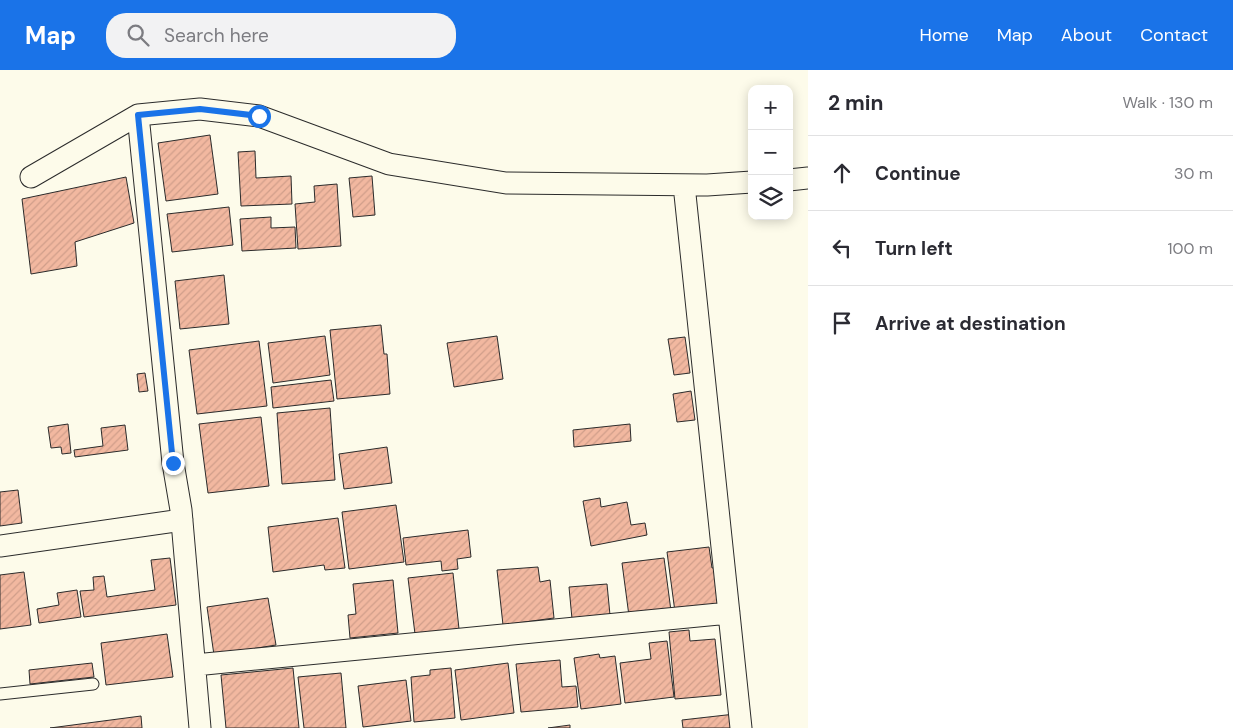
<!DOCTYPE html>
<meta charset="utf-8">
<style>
:root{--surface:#fff;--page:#f2f2f3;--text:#2b2b33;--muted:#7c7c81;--line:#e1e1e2;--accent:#1a73e8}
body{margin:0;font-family:"DM Sans",sans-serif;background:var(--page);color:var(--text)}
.controls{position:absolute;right:15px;top:15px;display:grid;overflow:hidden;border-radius:10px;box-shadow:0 2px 12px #0003}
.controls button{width:45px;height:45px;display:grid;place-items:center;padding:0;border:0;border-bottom:1px solid var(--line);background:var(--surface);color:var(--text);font:25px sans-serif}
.stop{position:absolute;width:15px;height:15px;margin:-11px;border:4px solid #1a73e8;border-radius:50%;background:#fff}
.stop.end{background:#1a73e8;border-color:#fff;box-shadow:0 1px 5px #0008}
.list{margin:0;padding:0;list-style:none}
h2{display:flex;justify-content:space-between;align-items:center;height:65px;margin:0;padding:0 20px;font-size:21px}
h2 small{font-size:16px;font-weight:400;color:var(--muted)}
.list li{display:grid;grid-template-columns:32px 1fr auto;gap:15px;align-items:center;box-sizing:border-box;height:75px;padding:0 20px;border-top:1px solid var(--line)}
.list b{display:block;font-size:19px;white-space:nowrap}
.list em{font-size:16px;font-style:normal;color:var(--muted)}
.icon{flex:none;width:28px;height:28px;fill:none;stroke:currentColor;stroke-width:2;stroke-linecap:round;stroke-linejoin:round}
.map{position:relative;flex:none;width:808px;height:658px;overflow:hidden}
header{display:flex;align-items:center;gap:30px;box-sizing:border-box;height:70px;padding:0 25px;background:var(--accent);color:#fff}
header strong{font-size:24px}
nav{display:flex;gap:28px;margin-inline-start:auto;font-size:18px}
.search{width:350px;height:45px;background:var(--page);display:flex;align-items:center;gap:12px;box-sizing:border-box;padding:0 18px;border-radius:20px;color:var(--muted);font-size:19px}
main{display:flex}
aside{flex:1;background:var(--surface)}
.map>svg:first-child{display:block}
.building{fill:url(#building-hatch);stroke:#2b2b2b}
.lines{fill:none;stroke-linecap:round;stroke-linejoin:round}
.lane-casing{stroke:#2b2b2b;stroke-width:13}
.street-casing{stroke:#2b2b2b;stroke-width:23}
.lane{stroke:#fdfbea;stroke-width:11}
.street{stroke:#fdfbea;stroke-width:21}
.route{stroke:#1a73e8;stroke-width:6}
</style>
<header>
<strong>Map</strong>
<div class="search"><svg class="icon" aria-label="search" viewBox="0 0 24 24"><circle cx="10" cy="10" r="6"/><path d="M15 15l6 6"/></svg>Search here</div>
<nav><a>Home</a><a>Map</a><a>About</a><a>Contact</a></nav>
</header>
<main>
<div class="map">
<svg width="808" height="658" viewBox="0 0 808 658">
<defs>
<pattern id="building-hatch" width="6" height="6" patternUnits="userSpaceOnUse" patternTransform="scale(1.25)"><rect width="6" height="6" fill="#f2b8a0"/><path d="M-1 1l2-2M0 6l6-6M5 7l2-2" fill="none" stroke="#d09e8a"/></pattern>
</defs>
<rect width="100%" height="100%" fill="#fdfbea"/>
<path class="building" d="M210 65 218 124 166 131 158 73Z
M255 81 256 108 291 106 292 134 241 136 238 82Z
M372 106 375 145 353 147 349 108Z
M126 107 134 153 75 172 77 196 31 204 22 129Z
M337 114 341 176 298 179 295 134 315 132 314 116Z
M229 137 233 175 172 182 167 144Z
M271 147V158L295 157 296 178 242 181 240 149Z
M224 205 229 254 180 259 175 211Z
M381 255 384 284H387L390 324 337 329 330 260Z
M325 266 330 305 273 313 268 273Z
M497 266 503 309 454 317 447 273Z
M685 267 690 303 674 305 668 269Z
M259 271 267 336 197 344 189 280Z
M145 303 148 321 139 322 137 304Z
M331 310 334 331 273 338 271 317Z
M691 321 695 350 677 352 673 324Z
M330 338 335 410 282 414 277 343Z
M261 347 269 416 208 423 199 354Z
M68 354 71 383 62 384 61 377 51 378 48 357Z
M630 354 631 371 574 377 573 360Z
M125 355 128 380 75 387 74 380 103 376 101 358Z
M387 377 392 413 344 419 339 384Z
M18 420 22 453 0 456V422Z
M600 428 601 437 627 432 631 455 645 453 647 465 591 476 583 431Z
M396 435 404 492 349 499 342 442Z
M338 448 345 498 325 500 324 495 273 502 268 457Z
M468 460 471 487 457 489 458 499 442 501 441 491 406 495 403 468Z
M709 477 712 498 719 497 724 536 675 542 667 482Z
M170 488 176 535 84 547 80 521 94 520 93 507 104 506 107 527 155 520 151 490Z
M664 488 671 541 629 546 622 493Z
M538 497 540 512 550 510 554 548 503 555 497 500Z
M24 502 31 555 0 559V505Z
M453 503 459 559 415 564 408 508Z
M393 510 398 563 350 568 348 545 356 544 353 514Z
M607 514 610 545 572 549 569 517Z
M77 520 81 547 39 553 37 539 59 535 57 523Z
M268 528 276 575 214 585 207 537Z
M689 560 690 571 715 569 721 625 675 629 669 562Z
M167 564 173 607 106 615 101 573Z
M667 571 674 627 625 633 620 593 651 589 649 573Z
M599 584 600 588 615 586 621 634 581 639 574 588Z
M560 590 562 617 576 616 578 637 521 642 516 594Z
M92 593 94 607 30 614 29 600Z
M508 593 514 643 461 650 455 600Z
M293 598 299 658H226L221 605Z
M451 598 455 648 414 652 411 607 430 605V600Z
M341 603 346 658H304L298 607Z
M406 610 411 651 363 657 358 616Z
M735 644 737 658H683L682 650Z
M141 646 142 658H50Z
M570 655V658H548Z"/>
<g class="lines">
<defs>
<path id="lane" d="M0 624 93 614"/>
<path id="street" d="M138 45 173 393 181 440 200 658
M31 107 138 45 200 39 259 46 389 94 506 113 707 115 752 112
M789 110 808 108
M684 115 741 658
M0 476 182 450
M195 595 729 543"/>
</defs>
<use href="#lane" class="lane-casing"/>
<use href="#street" class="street-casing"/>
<use href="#lane" class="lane"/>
<use href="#street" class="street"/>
</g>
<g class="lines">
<path class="route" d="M173 393 138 45 200 39 259 46"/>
</g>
</svg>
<div class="controls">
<button>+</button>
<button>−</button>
<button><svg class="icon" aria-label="layers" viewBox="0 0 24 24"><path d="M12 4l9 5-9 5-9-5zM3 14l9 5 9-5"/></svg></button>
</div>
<div class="stop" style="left:259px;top:46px"></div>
<div class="stop end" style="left:173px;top:393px"></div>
</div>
<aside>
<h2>2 min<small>Walk · 130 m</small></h2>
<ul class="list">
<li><svg class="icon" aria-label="ahead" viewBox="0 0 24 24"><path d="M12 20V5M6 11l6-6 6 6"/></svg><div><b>Continue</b></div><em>30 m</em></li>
<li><svg class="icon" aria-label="left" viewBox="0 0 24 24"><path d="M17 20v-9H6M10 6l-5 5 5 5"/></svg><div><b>Turn left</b></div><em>100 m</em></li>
<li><svg class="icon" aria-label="arrive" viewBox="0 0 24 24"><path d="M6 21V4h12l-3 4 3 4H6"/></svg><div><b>Arrive at destination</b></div></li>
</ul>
</aside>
</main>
